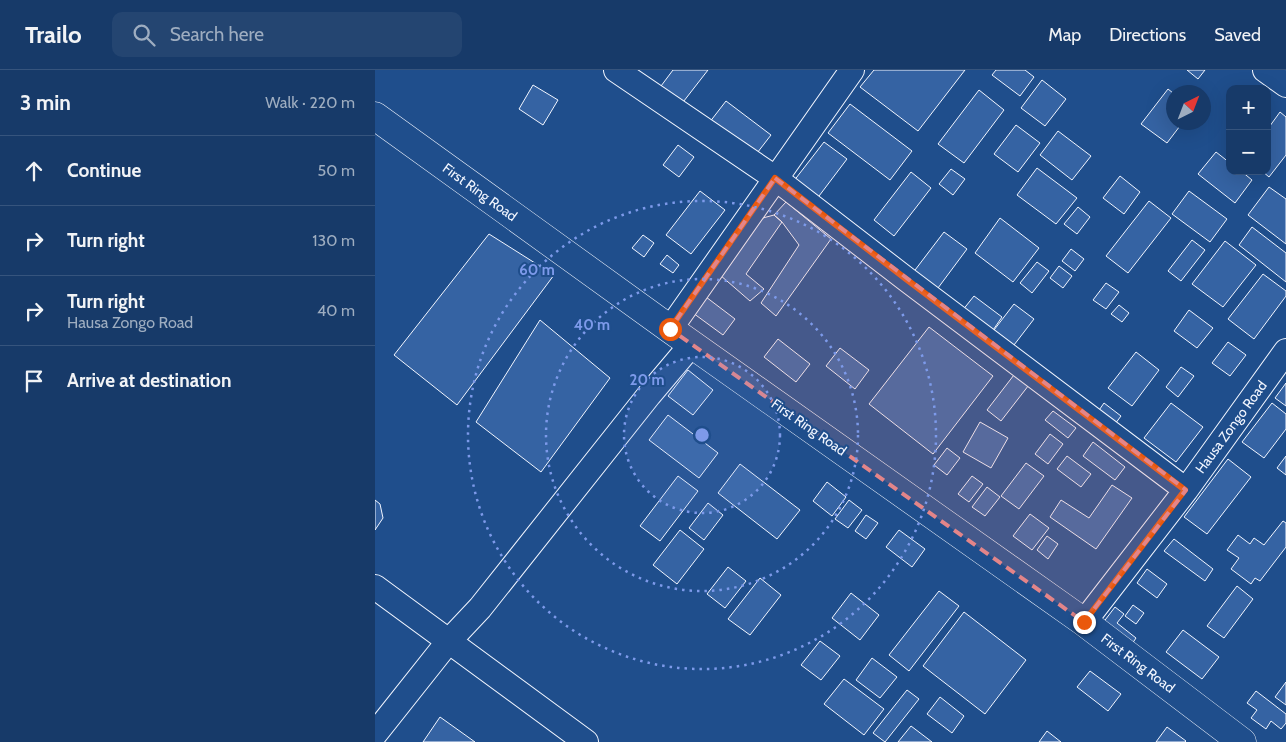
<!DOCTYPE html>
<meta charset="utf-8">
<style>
:root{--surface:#173a69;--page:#244571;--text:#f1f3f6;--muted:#9eadc0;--line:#36547d}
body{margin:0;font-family:Cabin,sans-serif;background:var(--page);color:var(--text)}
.controls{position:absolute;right:15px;top:15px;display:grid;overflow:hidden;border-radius:10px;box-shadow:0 5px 20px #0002}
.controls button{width:45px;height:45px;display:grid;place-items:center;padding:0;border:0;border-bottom:1px solid var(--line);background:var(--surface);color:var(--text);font:25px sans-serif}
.compass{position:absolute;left:791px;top:15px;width:45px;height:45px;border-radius:50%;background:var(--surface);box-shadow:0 5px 20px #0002;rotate:42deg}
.stop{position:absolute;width:15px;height:15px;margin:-11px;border:4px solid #ea580c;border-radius:50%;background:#fff}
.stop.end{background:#ea580c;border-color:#fff;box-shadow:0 1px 5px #0008}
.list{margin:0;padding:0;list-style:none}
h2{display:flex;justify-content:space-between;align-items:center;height:65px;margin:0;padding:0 20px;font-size:21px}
h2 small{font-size:16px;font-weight:400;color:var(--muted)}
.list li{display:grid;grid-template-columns:32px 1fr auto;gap:15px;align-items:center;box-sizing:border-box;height:70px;padding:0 20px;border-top:1px solid var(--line)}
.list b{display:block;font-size:19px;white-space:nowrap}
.list p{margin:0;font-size:16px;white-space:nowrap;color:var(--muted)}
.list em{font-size:16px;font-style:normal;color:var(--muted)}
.icon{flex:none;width:28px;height:28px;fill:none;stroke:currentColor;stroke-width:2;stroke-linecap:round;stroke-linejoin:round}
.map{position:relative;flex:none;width:911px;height:672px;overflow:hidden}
header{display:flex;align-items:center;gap:30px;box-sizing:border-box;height:70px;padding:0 25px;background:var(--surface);border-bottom:1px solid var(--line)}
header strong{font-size:24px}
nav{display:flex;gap:28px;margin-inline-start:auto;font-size:18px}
.search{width:350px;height:45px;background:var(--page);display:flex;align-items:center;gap:12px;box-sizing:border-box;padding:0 18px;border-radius:10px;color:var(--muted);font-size:19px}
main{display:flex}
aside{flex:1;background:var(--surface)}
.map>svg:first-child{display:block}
.building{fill:#3563a3;stroke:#f2f6ff}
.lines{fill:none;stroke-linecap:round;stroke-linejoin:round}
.street-casing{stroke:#f2f6ff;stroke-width:26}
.secondary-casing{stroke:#f2f6ff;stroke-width:29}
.street{stroke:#1f4e8c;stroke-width:24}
.secondary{stroke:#1f4e8c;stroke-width:28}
.route{stroke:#ea580c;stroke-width:6}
.marked{fill:#e38589;fill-opacity:0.2;stroke:#e38589;stroke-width:4;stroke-dasharray:10 6;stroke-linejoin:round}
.ring{fill:none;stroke:#7d9aea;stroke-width:2.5;stroke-dasharray:2.5 5}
.labels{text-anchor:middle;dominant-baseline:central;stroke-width:4;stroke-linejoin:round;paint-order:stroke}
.street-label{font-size:14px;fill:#f2f6ff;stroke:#1f4e8c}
.centre{fill:#7d9aea;stroke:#1f4e8c;stroke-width:2.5}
.ring-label{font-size:15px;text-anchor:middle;font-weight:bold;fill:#7d9aea;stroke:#1f4e8c;stroke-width:4;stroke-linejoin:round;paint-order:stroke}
</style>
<header>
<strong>Trailo</strong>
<div class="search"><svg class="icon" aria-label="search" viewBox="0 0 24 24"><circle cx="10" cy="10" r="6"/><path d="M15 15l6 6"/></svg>Search here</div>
<nav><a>Map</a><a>Directions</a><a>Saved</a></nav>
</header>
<main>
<aside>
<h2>3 min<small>Walk · 220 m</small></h2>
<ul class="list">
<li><svg class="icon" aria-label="ahead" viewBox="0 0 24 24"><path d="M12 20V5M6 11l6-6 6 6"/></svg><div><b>Continue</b></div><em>50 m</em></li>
<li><svg class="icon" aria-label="right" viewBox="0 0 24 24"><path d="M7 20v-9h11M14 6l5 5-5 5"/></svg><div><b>Turn right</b></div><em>130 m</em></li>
<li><svg class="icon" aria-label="right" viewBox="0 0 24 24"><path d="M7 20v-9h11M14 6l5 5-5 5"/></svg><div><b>Turn right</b><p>Hausa Zongo Road</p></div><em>40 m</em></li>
<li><svg class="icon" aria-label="arrive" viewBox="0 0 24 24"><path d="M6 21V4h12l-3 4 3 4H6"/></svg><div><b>Arrive at destination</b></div></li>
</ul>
</aside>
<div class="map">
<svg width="911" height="672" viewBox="0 0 911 672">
<rect width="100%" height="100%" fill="#1f4e8c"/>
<path class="building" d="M298 0H333L305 36 283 20Z
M499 0H590L543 61 485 17Z
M621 0H650L659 7 645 26 617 5Z
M812 0H830L823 9Z
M667 10 691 29 670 56 646 38Z
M158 15 183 30 168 55 144 39Z
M793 19 798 23V52H808L792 73 766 54Z
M604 20 629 40 589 93 563 74Z
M351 31 396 65 379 87 334 53Z
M475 34 537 81 515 110 453 63Z
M905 42 911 47V85L894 107 887 101H892V60Z
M641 55 665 73 643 102 619 84Z
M683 61 716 86 697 110 665 85Z
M449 72 472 89 441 130 418 112Z
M303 75 319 87 304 107 288 95Z
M841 82 855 93V101H866L877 110 860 133 823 104Z
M662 98 702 128 681 154 642 125Z
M576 99 590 109 578 125 564 114Z
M536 102 556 118 519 166 499 150Z
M745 106 765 122 749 144 728 128Z
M894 117 911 129V174L873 145Z
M325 121 350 140 316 184 291 165Z
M814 121 852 149 835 172 797 144Z
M774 131 796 148 753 203 731 186Z
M411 132 456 169 401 246 386 233 424 175 407 152 399 145Z
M703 137 715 147 702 164 689 154Z
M399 145 407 152 371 204 389 219 375 231 345 205 384 149Z
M625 148 664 178 638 212 600 183Z
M877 157 911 183V212L864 175Z
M569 162 592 179 560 222 537 204Z
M114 164 179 205 82 335 19 285Z
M268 165 279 173 269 187 257 178Z
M817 170 830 180 806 211 793 201Z
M850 171 881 195 848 237 817 214Z
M696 179 709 189 700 201 687 191Z
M292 185 304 195 298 203 285 194Z
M662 192 674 201 657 223 645 213Z
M684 196 697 206 688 218 675 208Z
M888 204 911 221V226L879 269 853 249Z
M731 213 744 222 731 239 718 230Z
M599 226 627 247 616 263 587 241Z
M331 227 360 249 348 265 318 243Z
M639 234 659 249 639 275 619 260Z
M744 235 754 243 747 252 736 244Z
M814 240 838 258 822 278 799 261Z
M165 250 235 308 166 402 101 352Z
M554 257 618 306 558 384 494 334Z
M403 269 435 294 421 312 389 287Z
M853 272 871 285 855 306 837 293Z
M465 278 494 300 480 319 451 296Z
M761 282 784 300 757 336 733 318Z
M806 297 819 306 803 327 791 317Z
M313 300 338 320 318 345 293 326Z
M642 301 657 311 626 351 612 340Z
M911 313V336L900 328Z
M729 333 746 346 737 358 720 346Z
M796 333 828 357 801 392 769 368Z
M897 333 911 344V359L889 388 867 372Z
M678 341 701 358 693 368 670 350Z
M293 345 343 383 324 408 274 370Z
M605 352 633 368 616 398 588 382Z
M675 364 688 374 673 394 660 384Z
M718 372 750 397 740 410 708 386Z
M572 378 585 388 572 405 559 395Z
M692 386 716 404 706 417 682 399Z
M911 386V405L902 398Z
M853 389 876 407 832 464 809 447Z
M651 393 669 406 644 439 626 426Z
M365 394 425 440 402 469 343 423Z
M303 406 323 421 285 471 265 456Z
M597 406 608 414 594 432 583 424Z
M452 412 471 427 457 446 438 431Z
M737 415 757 428 721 479 675 447 686 430 714 448Z
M612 417 625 427 610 446 597 437Z
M0 430 5 434 8 448 0 460Z
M474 430 487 440 473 458 460 449Z
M333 433 348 445 329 470 314 458Z
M655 444 674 458 657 480 638 466Z
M491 445 503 453 491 469 480 461Z
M908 451 911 453V477L885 511 880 508 876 514 856 499 864 488 852 480 863 465 875 474 879 468 889 475Z
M305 460 329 479 302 514 278 495Z
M524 460 550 479 537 497 511 477Z
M672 466 683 474 673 489 662 480Z
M799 469 838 499 830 511 789 481Z
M353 497 371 511 350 538 332 524Z
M772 499 792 514 782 528 762 513Z
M385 508 406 525 375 565 353 549Z
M862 516 878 529 849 568 832 556Z
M564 521 584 536 534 601 514 585Z
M476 523 504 545 485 570 457 548Z
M758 535 769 543 761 554 750 546Z
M740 537 749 544 742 553 761 568 753 580 724 558Z
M589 542 651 590 610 644 548 596Z
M808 560 844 587 827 609 791 582Z
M445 571 465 586 446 610 426 595Z
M497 588 522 607 505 628 481 610Z
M715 601 746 624 733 641 702 617Z
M469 609 509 639 489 665 449 634Z
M911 612V635L900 627Z
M532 620 544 629 510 672 498 663Z
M881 621 911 644V653L906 659 896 651 891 659 876 648 882 640 872 633Z
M565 627 589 646 577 663 552 644Z
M65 647 100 672H48Z
M536 656 557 672H523Z
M792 657 811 671 810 672H781Z
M672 661 686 672H664Z"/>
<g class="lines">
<defs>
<path id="street" d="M241 0 400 108 531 209 811 420
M890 0 911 15
M295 259 477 0
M0 517 211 672
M709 552 811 420 911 281
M0 664 73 572 105 538 274 325 317 274"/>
<path id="secondary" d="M0 46 295 259 709 552 867 672"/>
</defs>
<use href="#street" class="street-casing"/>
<use href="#secondary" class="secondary-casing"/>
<use href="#street" class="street"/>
<use href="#secondary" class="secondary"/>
</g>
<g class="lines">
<path class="route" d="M295 259 400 108 531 209 810 420 709 552"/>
</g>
<path class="marked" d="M400 108 811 420 709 552 295 259Z"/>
<circle cx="327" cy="365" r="78" fill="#7d9aea" fill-opacity=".12"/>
<g class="ring">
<circle cx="327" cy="365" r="78"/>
<circle cx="327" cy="365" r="156"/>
<circle cx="327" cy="365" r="234"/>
</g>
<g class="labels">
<g class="street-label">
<text transform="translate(105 122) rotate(36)">First Ring Road</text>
<text transform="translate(434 357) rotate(35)">First Ring Road</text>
<text transform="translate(856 357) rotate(-54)">Hausa Zongo Road</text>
<text transform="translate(763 593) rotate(37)">First Ring Road</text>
</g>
</g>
<circle cx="327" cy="365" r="8" class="centre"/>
<g class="ring-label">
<text x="162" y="205">60 m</text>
<text x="217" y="260">40 m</text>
<text x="272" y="315">20 m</text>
</g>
</svg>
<div class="controls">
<button>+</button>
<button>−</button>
</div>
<svg class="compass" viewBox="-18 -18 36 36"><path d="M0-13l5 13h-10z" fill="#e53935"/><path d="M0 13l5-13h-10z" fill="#9eadc0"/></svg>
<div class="stop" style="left:295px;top:259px"></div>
<div class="stop end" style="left:709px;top:552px"></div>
</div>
</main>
